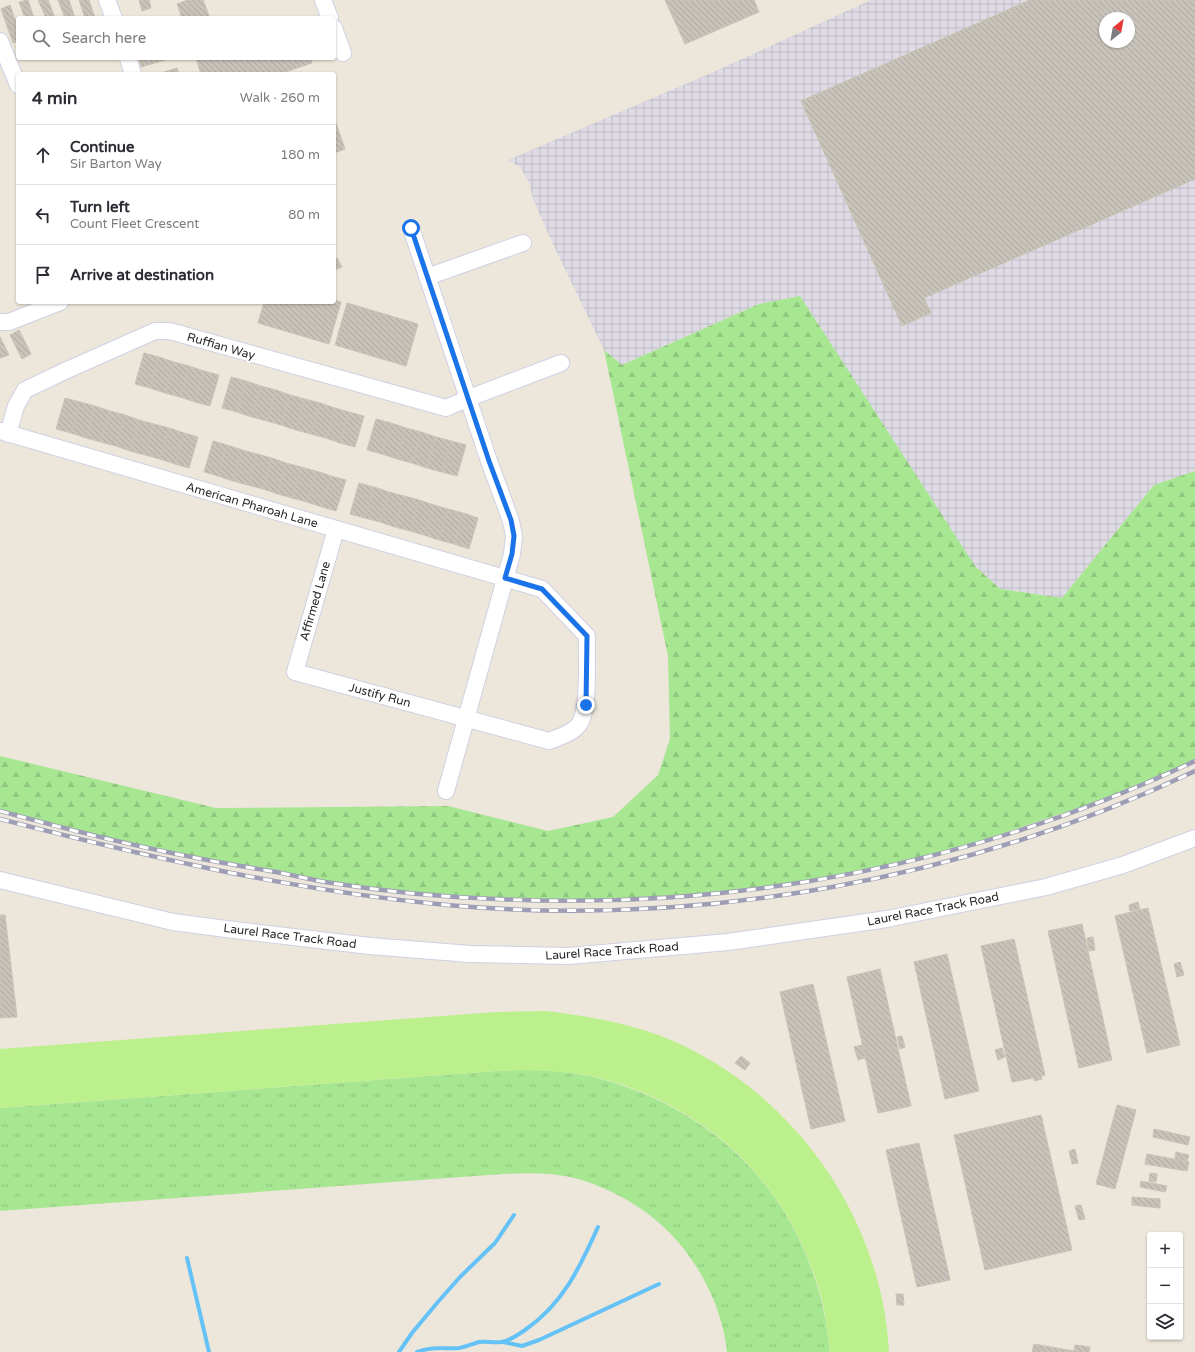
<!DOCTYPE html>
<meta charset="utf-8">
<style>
:root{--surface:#fff;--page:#f7f7f7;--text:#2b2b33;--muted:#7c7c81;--line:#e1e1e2}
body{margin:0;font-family:"Varela Round",sans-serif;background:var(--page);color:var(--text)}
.controls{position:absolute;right:12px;bottom:12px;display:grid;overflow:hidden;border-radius:4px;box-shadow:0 1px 3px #0004}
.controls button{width:36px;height:36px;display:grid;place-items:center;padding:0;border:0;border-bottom:1px solid var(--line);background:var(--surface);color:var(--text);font:20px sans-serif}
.compass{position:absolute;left:1099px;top:12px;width:36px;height:36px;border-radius:50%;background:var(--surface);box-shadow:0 1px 3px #0004;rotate:31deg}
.stop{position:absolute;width:12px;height:12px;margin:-9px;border:3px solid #1a73e8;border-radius:50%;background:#fff}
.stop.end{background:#1a73e8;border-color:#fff;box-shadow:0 1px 4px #0008}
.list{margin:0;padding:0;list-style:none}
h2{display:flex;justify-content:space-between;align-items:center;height:52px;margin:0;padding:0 16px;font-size:17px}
h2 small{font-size:13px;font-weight:400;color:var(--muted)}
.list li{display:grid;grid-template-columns:26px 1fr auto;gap:12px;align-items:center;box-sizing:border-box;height:60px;padding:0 16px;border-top:1px solid var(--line)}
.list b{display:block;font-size:15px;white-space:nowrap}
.list p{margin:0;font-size:13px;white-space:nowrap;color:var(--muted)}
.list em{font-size:13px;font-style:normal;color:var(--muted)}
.icon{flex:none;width:22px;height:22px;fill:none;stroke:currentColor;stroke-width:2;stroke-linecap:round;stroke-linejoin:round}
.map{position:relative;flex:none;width:1195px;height:1352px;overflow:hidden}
.search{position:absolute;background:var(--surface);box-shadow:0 1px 3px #0004;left:16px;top:16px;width:320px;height:44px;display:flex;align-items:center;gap:10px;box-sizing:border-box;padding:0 14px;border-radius:4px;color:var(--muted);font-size:15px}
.panel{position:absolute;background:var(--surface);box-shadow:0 1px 3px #0004;left:16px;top:72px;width:320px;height:232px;border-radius:4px}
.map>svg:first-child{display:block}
.industrial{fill:url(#industrial-grid);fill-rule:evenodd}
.grass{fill:url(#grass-tufts)}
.forest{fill:url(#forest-firs)}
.pitch{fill:#bcf08d}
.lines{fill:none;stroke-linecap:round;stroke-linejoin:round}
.stream{stroke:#65c2f6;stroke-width:4}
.building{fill:url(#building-back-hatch);stroke:#c8c3b4;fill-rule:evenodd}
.street-casing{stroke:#cfd1e4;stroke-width:18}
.street{stroke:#fff;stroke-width:16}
.rail-casing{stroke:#9d9eb5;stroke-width:4.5}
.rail{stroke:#fff;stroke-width:3;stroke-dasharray:9;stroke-linecap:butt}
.route{stroke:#1a73e8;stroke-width:5}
.labels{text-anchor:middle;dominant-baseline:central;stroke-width:3.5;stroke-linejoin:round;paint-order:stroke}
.street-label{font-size:12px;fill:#292929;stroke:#fff}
</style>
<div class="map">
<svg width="1195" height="1352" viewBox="0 0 1195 1352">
<defs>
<pattern id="industrial-grid" width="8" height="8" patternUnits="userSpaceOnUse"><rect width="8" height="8" fill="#dfdbe4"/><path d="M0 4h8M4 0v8" fill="none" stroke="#bfbcc4"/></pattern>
<pattern id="grass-tufts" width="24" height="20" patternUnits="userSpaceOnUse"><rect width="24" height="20" fill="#a7e792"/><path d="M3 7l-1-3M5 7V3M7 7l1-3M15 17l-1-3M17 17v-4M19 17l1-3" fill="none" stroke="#90c67e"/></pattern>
<pattern id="forest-firs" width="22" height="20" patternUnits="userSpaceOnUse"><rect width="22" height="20" fill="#a7e792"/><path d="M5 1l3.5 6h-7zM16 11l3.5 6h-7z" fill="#90c67e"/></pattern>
<pattern id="building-back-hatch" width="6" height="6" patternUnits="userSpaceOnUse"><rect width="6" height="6" fill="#c8c3ba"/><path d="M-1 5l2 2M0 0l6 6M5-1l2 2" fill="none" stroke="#aca8a0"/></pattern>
</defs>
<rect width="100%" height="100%" fill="#ede6da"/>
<path class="industrial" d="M871 0H1195V471L1154 485 1062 598 1000 589 975 566 759 304 622 365 604 350 550 238 533 199 529 182 520 167 508 160 718 70ZM1105 18H1129V42H1105Z"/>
<path class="grass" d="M536 1069C560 1072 583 1073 605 1080 735 1118 817 1218 830 1352H727C725 1332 719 1312 711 1294 684 1234 637 1196 575 1178 551 1172 526 1173 502 1174L0 1211V1108L496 1071Z"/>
<path class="forest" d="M800 296 975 566 1000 589 1062 598 1154 485 1195 471V760L1128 791 960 848 815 881 718 894 593 902 497 900 410 893 325 882 164 852 0 811V756L216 808 448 806 548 831 613 817 658 775 670 739 668 656 604 350 622 365 759 304Z"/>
<path class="pitch" d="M546 1011C586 1016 623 1022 661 1036 789 1086 882 1214 889 1352H830C828 1335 826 1318 822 1301 799 1210 740 1137 655 1098 629 1086 600 1076 571 1073 546 1070 521 1070 496 1071L0 1108V1049L496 1012Z"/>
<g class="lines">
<path class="stream" d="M187 1258 209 1352
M503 1342 522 1346 539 1340 659 1284
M399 1352 412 1333 437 1303 460 1277 495 1243 514 1215
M417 1352C434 1346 442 1349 459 1348 466 1347 472 1344 479 1342 486 1341 494 1343 501 1342 509 1341 518 1335 525 1330 563 1304 580 1267 598 1227"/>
</g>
<path class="building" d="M28 0 34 18H25L19 2Z
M38 0H48L55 18H46Z
M58 0H69L75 18H65Z
M79 0H89L95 18H85Z
M139 0H149L151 8 142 11Z
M188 0H203L210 18H182L177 4Z
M665 0H754L759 12 685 44Z
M1030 0H1195V179L924 298 931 313 902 326 801 101ZM1105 18H1129V42H1105Z
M10 5 18 28V41L13 43 1 9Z
M139 58H172L141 67Z
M196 58H311L312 63 279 74H201Z
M177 68 179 74H158Z
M334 118 345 149 334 153Z
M337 258 342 267 334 270V259Z
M334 300 341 302 329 344 258 323 264 302H334Z
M347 303 418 324 406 366 335 345Z
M19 330 31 354 22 359 10 335Z
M0 337 9 355 0 358Z
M144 353 159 357 150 388 135 384Z
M159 357 174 362 165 393 150 388Z
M174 362 189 366 180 397 165 393Z
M189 366 204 371 195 402 180 397Z
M204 371 219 375 210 406 195 402Z
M231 377 246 381 237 412 222 408Z
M246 381 261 386 252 417 237 412Z
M261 386 276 390 267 421 252 417Z
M276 390 290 395 281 425 267 421Z
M290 395 305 399 296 430 281 425Z
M65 398 80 402 71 433 56 429Z
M305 399 320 403 311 434 296 430Z
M80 402 95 406 86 438 71 433Z
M320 403 335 408 326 438 311 434Z
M95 406 110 411 101 442 86 438Z
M335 408 349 412 340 443 326 438Z
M110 411 125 415 116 446 101 442Z
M349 412 364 416 355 447 340 443Z
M125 415 139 420 130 451 116 446Z
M376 419 391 423 382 454 367 450Z
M139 420 154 424 145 455 130 451Z
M391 423 406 428 397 459 382 454Z
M154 424 169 428 160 459 145 455Z
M169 428 184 433 175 464 160 459Z
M406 428 421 432 412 463 397 459Z
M421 432 436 437 427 468 412 463Z
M184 433 198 437 189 468 175 464Z
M436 437 451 441 442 472 427 468Z
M213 441 227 445 218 476 204 472Z
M451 441 466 445 457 476 442 472Z
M227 445 242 450 233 481 218 476Z
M242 450 257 454 248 485 233 481Z
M257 454 272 458 263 489 248 485Z
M272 458 286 463 278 494 263 489Z
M286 463 301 467 292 498 278 494Z
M301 467 316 471 307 502 292 498Z
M316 471 331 476 322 507 307 502Z
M331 476 346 480 336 511 322 507Z
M359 483 374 487 365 518 350 514Z
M374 487 389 492 380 522 365 518Z
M389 492 404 496 395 527 380 522Z
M404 496 419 500 410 531 395 527Z
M419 500 434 505 424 535 410 531Z
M434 505 448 509 439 540 424 535Z
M448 509 463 513 454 544 439 540Z
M463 513 478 518 469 549 454 544Z
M1138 902 1140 909 1130 911 1129 905Z
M1148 908 1180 1045 1147 1053 1115 916Z
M0 915H5L17 1017 0 1018Z
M1082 924 1112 1060 1079 1068 1048 931Z
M1093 937 1095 950 1089 951 1087 938Z
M1014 939 1045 1075 1041 1076 1042 1079 1034 1081V1078L1012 1082 981 946Z
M947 954 979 1091 945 1099 914 962Z
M1180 962 1184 975 1177 977 1174 964Z
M880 969 911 1106 878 1113 847 977Z
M813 984 845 1121 811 1129 780 992Z
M902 1036 905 1047 900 1049 897 1037Z
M862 1045 865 1058 858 1060 854 1047Z
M1002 1048 1005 1057 998 1060 995 1050Z
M741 1056 750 1063 745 1070 735 1063Z
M1117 1105 1136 1110 1115 1189 1096 1184Z
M1041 1115 1072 1250 985 1270 954 1135Z
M1154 1129 1190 1137 1188 1145 1153 1137Z
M919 1143 950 1280 917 1287 886 1150Z
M1075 1149 1078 1163 1072 1164 1069 1151Z
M1176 1152 1189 1155 1187 1161 1175 1159Z
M1147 1154 1189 1162 1187 1171 1145 1164Z
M1150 1173 1157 1174 1156 1182 1149 1181Z
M1141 1181 1167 1186 1165 1192 1140 1187Z
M1132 1197 1160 1199V1208L1132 1205Z
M1081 1205 1085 1219 1079 1220 1075 1206Z
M896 1294H903L904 1305H897Z
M1034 1344 1074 1351 1075 1345 1090 1347 1089 1352H1032Z"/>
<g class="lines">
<defs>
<path id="street" d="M107 0 114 18
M323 0 330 18
M334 28 343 53
M0 41 18 85
M128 58 133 74
M411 228 489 461 511 521 514 536 512 554 446 791
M427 277 523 243
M0 322H9L60 302
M0 431 542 589 587 636C586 658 590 705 580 723 574 733 559 737 549 741L295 672 336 529
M8 434 16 406 25 390 67 370 155 331H169L177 333 446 408 469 398 561 363
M0 880 173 922 234 930 370 946 470 954 569 956 728 942 887 919 1046 887 1123 865 1195 838"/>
</defs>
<use href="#street" class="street-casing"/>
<use href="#street" class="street"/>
<defs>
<path id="rail" d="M0 811C55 826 111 841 167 852 204 860 240 866 276 872 292 875 308 879 325 882 381 891 439 897 496 899 736 911 978 864 1195 761
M0 819C147 857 295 891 447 905 699 928 966 880 1195 771"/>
</defs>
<use href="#rail" class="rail-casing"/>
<use href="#rail" class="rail"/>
</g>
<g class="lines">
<path class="route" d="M411 228 489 461 511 520 514 536 512 554 505 578 542 589 587 636 586 705"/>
</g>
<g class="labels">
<g class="street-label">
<text transform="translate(221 346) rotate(16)">Ruffian Way</text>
<text transform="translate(252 505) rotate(16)">American Pharoah Lane</text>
<text transform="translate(315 601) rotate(-74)">Affirmed Lane</text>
<text transform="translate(380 695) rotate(15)">Justify Run</text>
<text transform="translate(933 909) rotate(-11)">Laurel Race Track Road</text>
<text transform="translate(290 936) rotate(7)">Laurel Race Track Road</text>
<text transform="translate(612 951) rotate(-4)">Laurel Race Track Road</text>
</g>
</g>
</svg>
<div class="controls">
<button>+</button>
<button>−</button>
<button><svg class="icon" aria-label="layers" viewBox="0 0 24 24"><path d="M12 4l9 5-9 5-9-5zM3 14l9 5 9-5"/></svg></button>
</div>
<svg class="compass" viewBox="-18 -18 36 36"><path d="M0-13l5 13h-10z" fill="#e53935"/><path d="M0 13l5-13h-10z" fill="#7c7c81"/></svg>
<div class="stop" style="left:411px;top:228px"></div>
<div class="stop end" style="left:586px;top:705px"></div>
<div class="search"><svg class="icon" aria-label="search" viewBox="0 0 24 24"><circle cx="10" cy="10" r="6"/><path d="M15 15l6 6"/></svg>Search here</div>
<section class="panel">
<h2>4 min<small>Walk · 260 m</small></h2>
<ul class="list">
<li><svg class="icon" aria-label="ahead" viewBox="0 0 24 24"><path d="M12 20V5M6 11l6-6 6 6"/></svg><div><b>Continue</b><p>Sir Barton Way</p></div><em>180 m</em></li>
<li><svg class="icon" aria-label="left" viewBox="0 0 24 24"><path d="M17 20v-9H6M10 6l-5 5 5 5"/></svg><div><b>Turn left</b><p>Count Fleet Crescent</p></div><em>80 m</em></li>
<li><svg class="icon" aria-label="arrive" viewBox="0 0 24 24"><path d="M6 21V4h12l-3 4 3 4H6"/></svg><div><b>Arrive at destination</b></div></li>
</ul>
</section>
</div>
